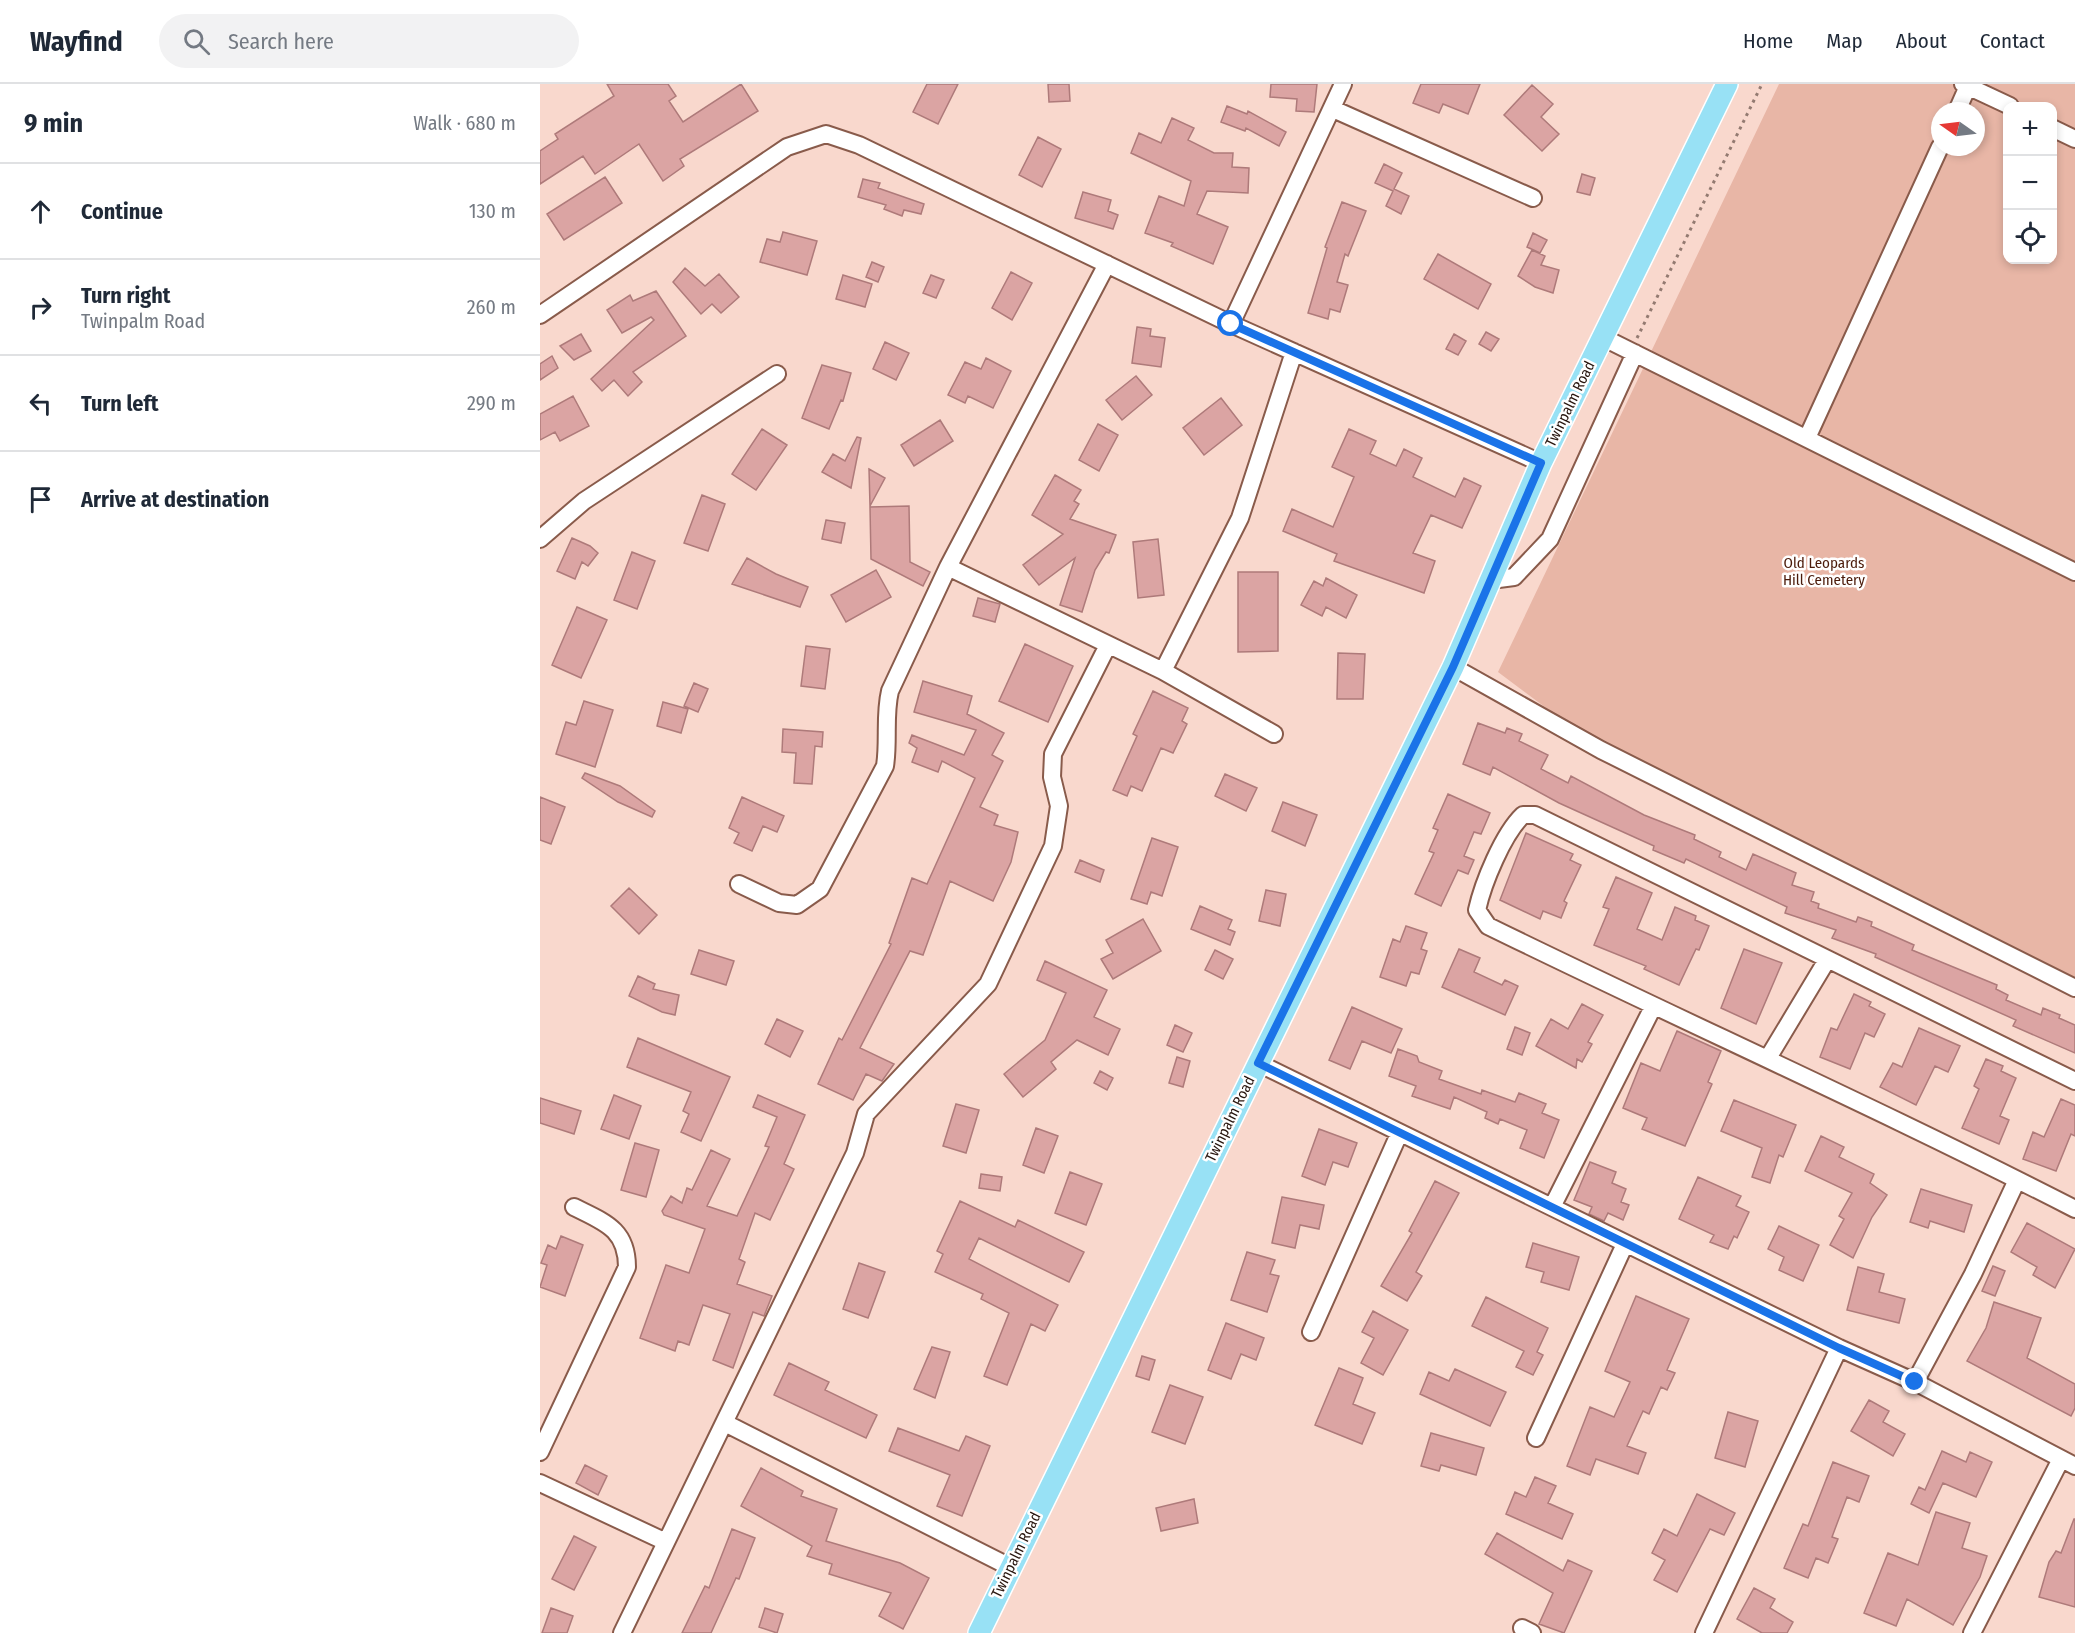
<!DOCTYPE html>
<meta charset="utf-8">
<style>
:root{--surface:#fff;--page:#f2f2f3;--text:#1f2937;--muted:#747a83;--line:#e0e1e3}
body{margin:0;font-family:"Fira Sans Condensed",sans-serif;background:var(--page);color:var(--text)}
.controls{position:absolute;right:18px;top:18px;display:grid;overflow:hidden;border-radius:12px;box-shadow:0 3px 9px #0003}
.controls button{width:54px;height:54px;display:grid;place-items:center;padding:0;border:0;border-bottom:2px solid var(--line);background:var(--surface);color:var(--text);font:30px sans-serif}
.compass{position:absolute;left:1391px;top:18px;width:54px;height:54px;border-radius:50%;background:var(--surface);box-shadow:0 3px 9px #0003;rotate:284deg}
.stop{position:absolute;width:18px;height:18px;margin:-14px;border:4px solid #1a73e8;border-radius:50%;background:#fff}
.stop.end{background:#1a73e8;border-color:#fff;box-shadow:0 2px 6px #0008}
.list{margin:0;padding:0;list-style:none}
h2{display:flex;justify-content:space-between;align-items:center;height:78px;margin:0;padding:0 24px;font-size:26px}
h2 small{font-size:20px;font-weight:400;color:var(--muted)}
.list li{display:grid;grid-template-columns:39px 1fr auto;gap:18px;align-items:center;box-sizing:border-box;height:96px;padding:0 24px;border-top:2px solid var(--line)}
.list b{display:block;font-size:22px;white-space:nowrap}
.list p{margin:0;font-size:20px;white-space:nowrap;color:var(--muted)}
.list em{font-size:20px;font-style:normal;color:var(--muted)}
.icon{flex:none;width:33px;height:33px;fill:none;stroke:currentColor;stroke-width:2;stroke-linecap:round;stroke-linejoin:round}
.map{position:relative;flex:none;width:1535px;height:1549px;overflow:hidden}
header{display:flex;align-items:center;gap:36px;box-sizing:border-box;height:84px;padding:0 30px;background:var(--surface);border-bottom:2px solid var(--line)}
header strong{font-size:28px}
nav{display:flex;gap:33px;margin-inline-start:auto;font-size:21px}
.search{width:420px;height:54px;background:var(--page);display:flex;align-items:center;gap:15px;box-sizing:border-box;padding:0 21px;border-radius:33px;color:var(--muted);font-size:22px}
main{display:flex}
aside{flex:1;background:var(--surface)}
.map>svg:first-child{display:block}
.green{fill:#e8b6a6;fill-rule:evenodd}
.building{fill:#dba4a3;stroke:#ae7a7a;stroke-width:1.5}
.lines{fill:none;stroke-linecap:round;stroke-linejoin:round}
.minor-casing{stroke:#895b4b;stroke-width:20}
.major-casing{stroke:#fff;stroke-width:24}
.path{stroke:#937a71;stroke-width:3;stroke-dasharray:3 4.5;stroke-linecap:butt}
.minor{stroke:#fff;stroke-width:16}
.major{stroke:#98e1f5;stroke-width:21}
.route{stroke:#1a73e8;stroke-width:8}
.labels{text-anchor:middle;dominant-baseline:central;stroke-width:5;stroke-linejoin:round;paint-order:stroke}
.street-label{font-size:15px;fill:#26140d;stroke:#fff}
.park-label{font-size:15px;fill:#4b1b0a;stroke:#fff}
</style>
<header>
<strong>Wayfind</strong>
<div class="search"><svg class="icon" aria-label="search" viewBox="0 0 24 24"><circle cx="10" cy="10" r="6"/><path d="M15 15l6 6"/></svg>Search here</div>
<nav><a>Home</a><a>Map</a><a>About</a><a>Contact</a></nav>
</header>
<main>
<aside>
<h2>9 min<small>Walk · 680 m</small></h2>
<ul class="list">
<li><svg class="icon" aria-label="ahead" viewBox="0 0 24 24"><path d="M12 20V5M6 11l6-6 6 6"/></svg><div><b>Continue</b></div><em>130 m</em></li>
<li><svg class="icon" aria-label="right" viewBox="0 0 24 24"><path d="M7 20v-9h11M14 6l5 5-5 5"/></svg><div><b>Turn right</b><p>Twinpalm Road</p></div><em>260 m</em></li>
<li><svg class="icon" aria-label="left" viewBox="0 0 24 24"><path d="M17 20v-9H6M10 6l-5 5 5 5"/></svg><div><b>Turn left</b></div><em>290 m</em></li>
<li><svg class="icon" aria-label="arrive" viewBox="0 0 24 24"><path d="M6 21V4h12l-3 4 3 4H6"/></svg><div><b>Arrive at destination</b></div></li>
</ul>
</aside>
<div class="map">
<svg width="1535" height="1549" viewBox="0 0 1535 1549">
<rect width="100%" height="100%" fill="#f9d8cd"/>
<path class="green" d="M1239 0H1535V897L1025 638 958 588ZM1468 22H1512V176H1468ZM1400 27H1436V63H1400Z"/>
<path class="building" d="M67 0H128L136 12 129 17 143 38 201 0 218 27 140 75 144 82 123 97 99 60 55 90 43 72 0 100V67L18 55 15 50 74 12Z
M387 0H418L398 40 373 28Z
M508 0H529L530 17 509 18Z
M731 0H777L774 28 756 27 757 15 730 13Z
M881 0H940L928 30 903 20 899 29 873 19Z
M992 1 1013 20 1001 33 1019 50 1002 67 964 31Z
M687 22 707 30 708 27 746 48 739 62 706 44 705 47 681 38Z
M632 34 654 44 648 56 674 69H693L692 83 709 84 708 109 667 107 657 130 688 143 673 180 631 162 633 159 605 149 619 112 644 122 651 97 591 69 599 49 621 59Z
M498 53 521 65 502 103 479 91Z
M844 80 862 89 854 105 869 112 861 130 846 122 853 107 835 99Z
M1042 90 1055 94 1050 111 1037 108Z
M65 93 82 119 24 156 7 130Z
M323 95 340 99 338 104 384 120 381 130 364 126 362 132 344 125 346 121 318 113Z
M543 108 571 116 568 127 578 131 573 145 535 134Z
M802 118 826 127 808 172 805 170 797 198 808 201 800 228 790 225 788 235 768 229 787 164 785 163Z
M243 148 277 157 267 191 220 178 227 155 240 158Z
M993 149 1007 156 1000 169 987 163Z
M992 166 1005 172 1001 181 1019 186 1013 209 995 203 978 192Z
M898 170 951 200 938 225 884 195Z
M332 178 344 183 338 198 326 193Z
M145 184 165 202 179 190 199 213 181 229 172 220 161 230 133 198Z
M471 188 492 199 472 236 452 224Z
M303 191 332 200 325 223 296 215Z
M391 191 404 196 396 214 383 209Z
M116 207 146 252 93 288 102 298 88 312 74 296 62 307 51 295 114 236 111 233 82 249 67 226 90 211 93 217Z
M597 243 611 245 610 252 625 254 621 283 592 279Z
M946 248 959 255 951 267 939 260Z
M41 250 51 267 34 276 20 262Z
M914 250 926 257 918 271 906 265Z
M345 258 369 269 356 296 333 285Z
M12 272 18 284 0 296V280Z
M446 274 471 287 453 324 428 312 425 319 408 311 425 278 441 285Z
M282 281 311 289 303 317 301 316 289 345 262 334Z
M596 292 612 311 582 336 566 316Z
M33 312 49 342 20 357 15 348 0 356V330Z
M681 314 702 341 664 371 643 344Z
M400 336 413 357 374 382 361 361Z
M558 340 578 351 559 387 539 376Z
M222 345 247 361 216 406 192 390Z
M809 345 836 357 830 370 856 382 864 365 882 374 873 393 915 413 924 394 941 402 922 444 891 431 873 469 895 477 884 509 794 477 797 470 743 447 752 425 793 443 814 393 792 383Z
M317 353 321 354 311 404 282 388 293 370 305 377Z
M329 385 345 394 330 422Z
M515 391 541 406 534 417 539 420 530 435 576 451 569 469 566 468 555 486 542 528 520 521 535 474 499 501 483 481 523 450 492 431Z
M162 411 185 420 168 467 144 459Z
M369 422 370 478 390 488 383 502 331 475 330 423Z
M286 436 305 439 301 459 282 455Z
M32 454 50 462 58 469 48 482 42 478 35 495 17 487Z
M618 455 624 511 598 514 593 458Z
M92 468 115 477 97 525 74 516Z
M207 474 236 490 268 503 260 523 192 500Z
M336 486 351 513 306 538 291 511Z
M698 488H738V567L698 568Z
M786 494 817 511 806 534 786 523 782 532 761 521 774 497 783 502Z
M438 514 460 520 455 538 433 532Z
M37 523 67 536 41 594 12 581Z
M485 560 533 582 508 638 459 617Z
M266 562 290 565 285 605 261 602Z
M798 569 825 570 823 615H797Z
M383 597 432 612 427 630 464 649 452 671 463 677 440 723 458 731 454 741 478 748 471 778 453 817 410 797 383 871 370 867 320 964 354 980 342 997 326 990 313 1016 278 1000 299 954 302 956 351 860 349 859 372 794 387 800 435 694 402 677 398 688 372 678 377 664 369 659 372 651 424 671 436 646 374 628Z
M154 599 168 605 158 628 144 622Z
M613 607 648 624 642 637 647 640 633 669 621 664 602 707 591 702 587 712 573 706 597 652 593 650Z
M44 617 73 626 55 683 16 670 26 638 36 641Z
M123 618 148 625 141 649 117 642Z
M938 639 965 649 967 644 982 650 979 657 1008 671 1001 685 1028 699 1031 692 1104 731 1155 751 1154 755 1181 768 1179 773 1206 786 1213 770 1256 789 1252 801 1274 808 1271 817 1279 820 1278 824 1316 838 1318 833 1332 838 1331 842 1374 861 1372 866 1457 901 1456 905 1468 911 1466 916 1501 931 1503 924 1520 931 1519 934 1535 941V969L1473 942 1476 936 1335 873 1336 870 1292 854 1296 846 1245 829 1247 823 1146 775 1144 779 1113 766 1114 762 1019 719 953 683 950 691 923 680Z
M243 645 283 648 282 663 275 662 272 700 254 699 256 669 242 668Z
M45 689 80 702 115 727 112 733 78 718 42 694Z
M685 690 717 704 706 727 675 712Z
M908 710 950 729 941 750 934 748 924 772 934 776 928 790 918 786 901 822 875 810 894 769 889 767 898 746 893 744Z
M0 713 25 723 11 760 0 756Z
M202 713 244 732 237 748 223 742 212 767 194 759 199 749 189 744Z
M743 718 777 731 765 762 732 747Z
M986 749 1033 770 1030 776 1041 781 1024 817 1027 819 1021 834 1003 827 1000 835 960 816Z
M612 754 638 763 622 812 611 808 607 820 591 815Z
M540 776 564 786 560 798 535 788Z
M1076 793 1112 809 1097 845 1122 856 1135 823 1156 832 1155 836 1169 842 1159 866 1156 865 1139 901 1104 885 1106 882 1054 861 1069 825 1063 823Z
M89 804 117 831 99 850 71 822Z
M726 806 746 810 740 842 719 837Z
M660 822 692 836 688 845 695 848 690 861 651 845Z
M603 835 621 867 573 895 561 875 573 869 566 856Z
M866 842 887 849 881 865 887 867 879 890 871 888 866 902 840 893 853 855 860 858Z
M919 865 940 874 934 888 962 901 965 896 978 902 965 931 902 903Z
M1204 865 1242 879 1216 940 1181 924Z
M159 866 194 877 186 901 151 890Z
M675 866 693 875 683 895 665 886Z
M505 877 567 906 554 933 580 945 568 971 537 956 511 978 516 985 483 1013 464 990 505 956 526 909 497 896Z
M98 892 115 900 113 905 139 911 135 931 122 928 89 912Z
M1314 910 1331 918 1329 922 1345 930 1334 953 1325 949 1310 985 1280 973 1291 944 1297 946Z
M1042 920 1063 931 1048 958 1052 960 1042 978 1037 975 1036 984 996 962 1011 935 1028 945Z
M812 923 862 945 851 969 822 957 810 985 789 976Z
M237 935 263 947 250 973 225 960Z
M635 941 652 949 643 968 627 961Z
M975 943 990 949 982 971 967 965Z
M1379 944 1420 962 1408 988 1395 982 1376 1021 1340 1003 1353 979 1362 983Z
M1137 947 1181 967 1168 998 1172 1000 1145 1062 1102 1045 1107 1034 1083 1024 1101 979 1120 987Z
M98 954 190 993 161 1057 141 1048 149 1030 143 1027 151 1008 87 983Z
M858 965 877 972 879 978 902 987 899 995 941 1010 942 1006 975 1018 979 1009 1006 1020 1002 1029 1019 1036 1004 1074 980 1064 987 1046 960 1035 958 1040 945 1034 947 1028 914 1013 910 1025 872 1012 876 1002 849 992Z
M637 973 650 977 643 1003 629 999Z
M1446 975 1463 982 1461 987 1476 994 1460 1032 1469 1036 1459 1060 1422 1044 1439 1005 1434 1002Z
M560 987 573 994 567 1006 554 999Z
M74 1011 101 1022 89 1055 61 1045Z
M218 1011 265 1031 244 1080 254 1085 230 1136 215 1129 199 1175 205 1178 197 1200 232 1212 224 1232 213 1228 193 1284 173 1276 190 1230 163 1221 149 1261 138 1257 135 1267 100 1254 126 1181 149 1189 165 1145 124 1131 122 1127 131 1112 142 1119 147 1104 152 1106 171 1066 190 1075 167 1122 197 1132 229 1063 225 1062 237 1033 213 1023Z
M0 1014 41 1027 34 1050 0 1039Z
M1521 1015 1535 1021V1052L1531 1050 1516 1087 1483 1075 1493 1048 1504 1053Z
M1194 1016 1256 1041 1243 1073 1239 1071 1230 1099 1212 1093 1222 1064 1181 1047Z
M416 1020 439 1026 426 1069 403 1062Z
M496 1044 518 1052 504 1089 483 1081Z
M779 1045 817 1059 808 1083 793 1078 785 1101 762 1092Z
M1281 1052 1304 1063 1299 1073 1334 1090 1330 1099 1347 1111 1332 1133 1313 1174 1290 1161 1304 1135 1299 1132 1312 1109 1265 1087Z
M95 1059 119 1066 106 1113 81 1106Z
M1050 1078 1076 1088 1072 1099 1086 1105 1081 1118 1089 1121 1083 1136 1068 1129 1064 1137 1049 1130 1052 1123 1034 1116Z
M530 1088 562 1100 546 1141 515 1129Z
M441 1090 462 1093 460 1107 439 1104Z
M1158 1093 1201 1112 1196 1122 1209 1128 1197 1154 1194 1152 1188 1165 1170 1158 1174 1151 1139 1135Z
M895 1097 919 1109 876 1188 882 1192 867 1217 841 1202 872 1149 869 1147Z
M1381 1105 1432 1121 1424 1148 1390 1137 1388 1144 1370 1138Z
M742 1113 784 1121 779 1145 760 1141 755 1164 732 1159Z
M420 1117 475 1143 478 1136 544 1168 529 1198 439 1154 429 1175 518 1221 505 1247 491 1240 467 1301 444 1292 469 1229 441 1215 443 1210 395 1188 403 1170 397 1167Z
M1487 1139 1535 1165 1515 1204 1493 1191 1497 1183 1471 1168Z
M1239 1142 1279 1161 1263 1197 1239 1186 1244 1173 1228 1165Z
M21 1152 43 1161 25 1212 0 1203 7 1181 1 1179 8 1161 16 1165Z
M993 1159 1039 1173 1029 1206 1001 1198 1004 1188 986 1183Z
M707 1168 735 1176 730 1190 739 1192 727 1228 691 1216Z
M319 1179 345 1188 328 1234 303 1225Z
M1453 1182 1465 1187 1455 1212 1442 1207Z
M1318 1183 1344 1190 1339 1208 1365 1215 1359 1239 1307 1226Z
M1096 1212 1149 1235 1127 1286 1135 1289 1127 1306 1121 1303 1109 1330 1103 1327 1087 1362 1106 1369 1098 1390 1056 1375 1050 1391 1027 1382 1050 1323 1074 1333 1090 1298 1065 1287Z
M946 1213 1008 1244 997 1268 1003 1271 993 1291 976 1283 984 1267 932 1242Z
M1454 1218 1501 1234 1487 1274 1535 1300V1324L1531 1332 1427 1277 1446 1244Z
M833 1227 868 1246 843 1291 821 1279 834 1254 822 1248Z
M686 1239 724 1254 716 1276 701 1270 691 1295 668 1286Z
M392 1263 410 1268 395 1314 374 1305Z
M602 1272 615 1276 609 1296 596 1292Z
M249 1279 289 1298 285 1306 337 1331 326 1354 234 1311Z
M799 1284 823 1294 813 1320 835 1329 822 1360 775 1341Z
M915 1285 966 1308 950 1342 880 1310 889 1288 909 1297Z
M630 1301 663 1313 645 1360 612 1348Z
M1329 1316 1349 1327 1343 1338 1365 1350 1353 1372 1311 1347Z
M1188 1328 1218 1337 1205 1383 1175 1374Z
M358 1344 419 1367 426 1352 450 1362 422 1432 397 1422 410 1391 349 1367Z
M891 1349 944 1364 936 1391 901 1381 899 1387 881 1382Z
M1402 1367 1426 1378 1430 1368 1452 1378 1436 1413 1403 1399 1389 1429 1371 1420 1379 1403 1385 1406Z
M1293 1378 1329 1392 1319 1418 1307 1413 1292 1453 1298 1455 1288 1479 1276 1474 1268 1494 1244 1484 1263 1440 1268 1442Z
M45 1381 67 1392 58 1411 36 1399Z
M221 1384 263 1407 261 1412 297 1425 286 1457 360 1479 389 1494 363 1545 339 1532 351 1509 289 1490 292 1480 267 1472 272 1462 201 1422Z
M995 1393 1016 1402 1008 1419 1033 1430 1022 1455 966 1430 975 1408 986 1413Z
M1157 1410 1195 1429 1184 1451 1170 1445 1137 1508 1114 1496 1125 1476 1112 1469 1124 1445 1137 1452Z
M654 1415 658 1439 621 1447 616 1424Z
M1396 1428 1430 1439 1422 1464 1447 1472 1440 1493 1413 1541 1367 1515 1356 1542 1324 1529 1348 1469 1378 1481Z
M1534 1435H1535V1523L1499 1513 1509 1478 1516 1467 1521 1469Z
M192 1445 215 1454 199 1495 196 1494 171 1549H142L165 1502 169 1504Z
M957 1449 1023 1487 1028 1476 1052 1487 1024 1549 999 1540 1013 1509 945 1470Z
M34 1452 56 1463 34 1506 12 1495Z
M1214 1504 1235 1515 1230 1524 1253 1538 1247 1549H1222L1197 1535Z
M11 1524 33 1532 27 1549H2Z
M225 1524 243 1530 237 1549 219 1543Z"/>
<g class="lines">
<defs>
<path id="minor" d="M1423 0 1470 22
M793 25 993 114
M1417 27 1428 2
M1512 44 1535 55
M0 231 247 63 286 50 319 61 691 240 1001 379
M691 240 803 0
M1062 253 1535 488
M1267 354 1400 63
M0 455 44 417 237 290
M408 483 623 587 734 650
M951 496 974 493 1010 455 1095 269
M913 583 1061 666 1535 904
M623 587 700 434 754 268
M199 800 239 819 257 821 280 805 345 682C349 657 344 632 350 607L408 483 567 180
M1228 974 1287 876
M718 979 1299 1264 1375 1298 1535 1382
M1535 997 995 731H983C963 750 943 799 937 826L948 842C1144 938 1342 1026 1535 1125
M1012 1123 1113 923
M771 1248 859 1050
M1375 1298 1433 1190 1477 1096
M185 1339 470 1483
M996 1354 1085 1160
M0 1368 87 1183C87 1145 64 1138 34 1123
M0 1399 126 1458
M982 1544 992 1549
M82 1549 315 1069 326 1030 448 900 513 762 519 722 512 693 513 670 568 561
M1164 1549 1299 1264
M1432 1549 1521 1375"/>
<path id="major" d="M439 1549 913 583 1001 379 1187 0"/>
</defs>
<use href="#minor" class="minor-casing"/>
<use href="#major" class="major-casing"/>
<path class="path" d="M1097 254 1222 0"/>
<use href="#minor" class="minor"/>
<use href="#major" class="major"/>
</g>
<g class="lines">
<path class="route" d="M691 240 1001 379 913 583 718 979 1299 1264 1375 1298"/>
</g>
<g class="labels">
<g class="street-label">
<text transform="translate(1030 320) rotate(-64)">Twinpalm Road</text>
<text transform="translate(690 1035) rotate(-64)">Twinpalm Road</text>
<text transform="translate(476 1471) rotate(-64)">Twinpalm Road</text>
</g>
<g class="park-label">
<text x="1284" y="479">Old Leopards<tspan x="1284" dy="17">Hill Cemetery</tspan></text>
</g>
</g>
</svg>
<div class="controls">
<button>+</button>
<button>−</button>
<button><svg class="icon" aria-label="locate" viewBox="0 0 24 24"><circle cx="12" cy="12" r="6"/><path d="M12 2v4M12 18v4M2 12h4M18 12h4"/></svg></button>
</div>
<svg class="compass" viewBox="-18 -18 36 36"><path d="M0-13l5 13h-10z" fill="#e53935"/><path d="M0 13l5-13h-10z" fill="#747a83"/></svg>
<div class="stop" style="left:691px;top:240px"></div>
<div class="stop end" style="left:1375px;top:1298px"></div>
</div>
</main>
